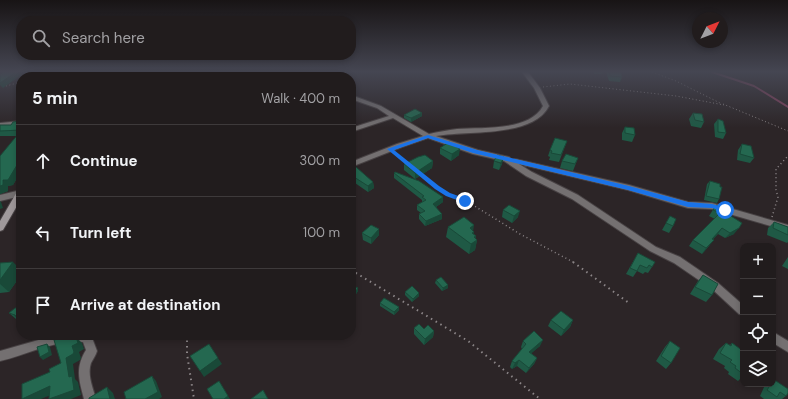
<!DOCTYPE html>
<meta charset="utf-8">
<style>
:root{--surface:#211c1d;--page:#292526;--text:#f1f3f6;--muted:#a2a1a4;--line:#3e3a3b}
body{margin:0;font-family:"DM Sans",sans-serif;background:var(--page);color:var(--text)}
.controls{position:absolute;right:12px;bottom:12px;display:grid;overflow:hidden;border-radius:8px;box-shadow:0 2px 6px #0003}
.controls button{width:36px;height:36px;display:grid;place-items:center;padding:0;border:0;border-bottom:1px solid var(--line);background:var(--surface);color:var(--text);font:20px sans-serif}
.compass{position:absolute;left:692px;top:12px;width:36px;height:36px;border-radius:50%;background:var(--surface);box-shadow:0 2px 6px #0003;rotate:48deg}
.stop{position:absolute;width:12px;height:12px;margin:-9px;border:3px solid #1a73e8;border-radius:50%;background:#fff}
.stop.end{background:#1a73e8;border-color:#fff;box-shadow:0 1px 4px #0008}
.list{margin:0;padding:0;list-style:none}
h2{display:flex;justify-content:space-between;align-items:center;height:52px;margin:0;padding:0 16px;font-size:17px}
h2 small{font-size:13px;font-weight:400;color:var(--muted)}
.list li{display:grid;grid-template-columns:26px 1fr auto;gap:12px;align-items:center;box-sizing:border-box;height:72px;padding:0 16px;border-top:1px solid var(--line)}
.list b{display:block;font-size:15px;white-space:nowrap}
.list em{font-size:13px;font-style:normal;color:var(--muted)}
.icon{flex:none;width:22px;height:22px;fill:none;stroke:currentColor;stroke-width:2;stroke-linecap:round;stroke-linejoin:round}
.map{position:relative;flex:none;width:788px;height:399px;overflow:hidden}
.search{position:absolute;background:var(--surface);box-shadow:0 2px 6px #0003;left:16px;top:16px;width:340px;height:44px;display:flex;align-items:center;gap:10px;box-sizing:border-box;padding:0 14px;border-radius:16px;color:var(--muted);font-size:15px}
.panel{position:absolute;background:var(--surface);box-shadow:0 2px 6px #0003;left:16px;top:72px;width:340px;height:268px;border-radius:16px}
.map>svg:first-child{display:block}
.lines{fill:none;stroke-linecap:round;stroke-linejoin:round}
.stream{stroke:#86425f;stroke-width:2}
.street-casing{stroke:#474143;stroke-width:2}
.secondary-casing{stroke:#474143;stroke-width:2}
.path-far2{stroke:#8c8688;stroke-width:1;stroke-dasharray:1 2.5;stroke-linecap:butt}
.path-far1{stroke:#8c8688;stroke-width:1.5;stroke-dasharray:1 3;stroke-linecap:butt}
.path{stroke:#8c8688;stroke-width:2;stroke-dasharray:1.5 4;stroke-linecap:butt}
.street{fill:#747071;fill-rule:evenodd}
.secondary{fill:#a0999b;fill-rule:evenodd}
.wall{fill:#1f5945}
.shaded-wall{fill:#194938}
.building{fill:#246850;stroke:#194938}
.route{fill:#1a73e8}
</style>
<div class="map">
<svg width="788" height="399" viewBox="0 0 788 399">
<rect width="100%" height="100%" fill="#2c2527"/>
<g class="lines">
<path class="stream" d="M712 72 754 86 788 107"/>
<defs>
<path id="street" d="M33 72H41L33 77H26Z
M278 72H287L298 77H290Z
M522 72H528L540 88 549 106C533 138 468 130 436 136L478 150 509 157 512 160 515 159 629 185 688 202 712 203 788 225V231L712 209 688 208 628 190 519 164 532 172 578 195 656 247 680 257 718 283 743 305V315L739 314 712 289 674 263 650 251 572 199 526 176 504 161 473 154 428 138 402 147 351 167V162L397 144 423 136 393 118 351 132V128L389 116 377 108 351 99V95L381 106 429 134C438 132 448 130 457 129 481 127 529 132 543 106L534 88Z
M163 73 166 75 165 76 142 77 145 75Z
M21 121V125L0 127V123Z
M21 190V196L0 201V195Z
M773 332 788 341V352L773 343Z
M56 335H91L97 351C96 355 93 359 91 363 87 375 93 388 96 399H84C79 380 75 368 86 350L83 342C55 339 27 355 0 361V351Z"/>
<path id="secondary" d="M88 72H95L89 77H82Z
M21 189V199L3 230 0 231V221L18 190Z"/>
</defs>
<use href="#street" class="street-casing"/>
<use href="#secondary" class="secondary-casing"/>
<path class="path-far2" d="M48 72 66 77
M652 72 676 81 720 103
M180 77H208L231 72
M232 77 243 72
M6 86 21 82
M543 87 570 84 676 96 724 105
M723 104 788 131
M396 154 398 156"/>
<path class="path-far1" d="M397 155 407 163
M420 175 448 195 468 202 520 234 575 263
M772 217 778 197 776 190V169L788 156"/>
<path class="path" d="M573 262 629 303
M351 270 468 341 540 399
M187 335V354L194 399"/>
<use href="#street" class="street"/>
<use href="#secondary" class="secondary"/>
</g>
<path class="wall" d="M594 72H603L602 74H594Z
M606 72H621L622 77 620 82 609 81Z
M422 113V116L411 122 404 118V115Z
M693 113 704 122 701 128 691 126 689 119Z
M21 119V171L13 185 8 186V191L0 194 17 136H0V125H11L19 121Z
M718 119 726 133 723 139 715 137 714 124Z
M625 127 635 135 632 142 622 140V133Z
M567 141 559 162 549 160 550 157 548 156 550 150Z
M742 144 754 158 750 163 737 160 738 150Z
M440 148 459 155 451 161 440 154Z
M578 158 573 171 560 168 562 161Z
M433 161 432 168 415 179 404 170V164Z
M494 161 502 164 499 170 493 168Z
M351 169 373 182 374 188 368 192 355 183 351 185Z
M394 173 443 197V202L436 207 442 219 425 226 419 219V214L421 213 417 210V205L422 202V200L394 178Z
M710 181 719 199 717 203 704 200 707 184Z
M716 205 726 213 734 234 725 238 718 234 713 239 709 246 702 254 689 246 693 240 715 219 709 216Z
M503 210 518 217 512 223 502 217Z
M670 216 673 226 669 233 662 230Z
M774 222 788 227V242L787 243 767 235 768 228Z
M448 227 473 231V234L476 236 475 239 477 240 475 250 469 254 446 237Z
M379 229V235L371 244 363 240 362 233Z
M638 253 652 267 648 273 645 272 643 274 637 271 633 277 626 274Z
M788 257V269L782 266Z
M0 263 21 270V275L9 292 0 293Z
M703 275 712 295 706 302 690 294 698 281Z
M436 280 448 288 442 291 435 283Z
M351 285 358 288V291L354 297 351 295Z
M405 292 419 296 412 302 405 295Z
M380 303 399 307V310L394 315 380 306Z
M21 304V322L18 320 16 319 9 313 19 308Z
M551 320H573L570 327 561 336 548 326Z
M414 328 424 329 434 331 433 337 424 345 414 334Z
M523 341 540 346 531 353 537 358 534 364 526 373 517 366 512 369 510 367 512 361 522 349 521 347Z
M670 341 671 363 666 369 656 361 665 347Z
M726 343 730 345 732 343 743 351V376L738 381 728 374 729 372 724 368 725 366 713 359 719 349Z
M767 384H773L786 396 782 399H764L760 396 765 385Z"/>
<path class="shaded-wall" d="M16 72H20L21 75 3 88 0 85V83Z
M250 72H254L252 77H249Z
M422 113V116L411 122V118Z
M460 149 459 155 451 161 452 154Z
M21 154V171L13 185 8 186V191L0 194V186Z
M504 157 502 164 499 170 501 163Z
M433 161 432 168 415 179V173Z
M354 177 355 183 351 185V178Z
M373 182 374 188 368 192V186Z
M443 197V202L433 209V204Z
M0 201 1 202 3 208 0 209Z
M520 211 518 217 512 223 514 216Z
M442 214V219L425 226 426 221Z
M474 225 473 232H474L472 242 470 228Z
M722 228 718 234 708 245 712 239Z
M739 228 734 234 725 238 730 233Z
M379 229V235L371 244V238Z
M476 236 475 242 477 240 475 250 469 254 471 244 474 237Z
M714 240 709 246 702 254 706 248Z
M13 262 21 270V275L9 292 0 284V280Z
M448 285V288L442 291 443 288Z
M358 288V291L354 297V294Z
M419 293V296L412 302 413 299Z
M399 307V310L394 315V312Z
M17 315 21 318V322L15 316Z
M573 320 570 327 561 336 564 330Z
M434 331 433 337 424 345 425 339Z
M76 337 82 343 84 349 79 352 81 358 80 360 73 364 75 379 78 382 81 395 71 399H49L69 377 66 358 72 346Z
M543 340 540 346 526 358 529 352Z
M47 344 50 347 52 355 43 360 40 357Z
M218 358 222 364 204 377 200 371Z
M537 358 534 364 526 373 529 368Z
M519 360 517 366 512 369 515 363Z
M152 376 156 381 162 397 159 399H145Z
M219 381 230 399H224Z
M50 386 58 392 41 399H22Z
M107 387 113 393 115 399H110Z"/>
<path class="building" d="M4 72H16L0 83V74Z
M99 72H109L110 75 120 73 123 77H99Z
M243 72H250L249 76H241Z
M609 72H621L622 77 610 76Z
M415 109 422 113 411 118 404 115Z
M693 113 702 114 704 122 695 120Z
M19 119H21V130L0 131V125H11L13 122 19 121Z
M718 119 723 121 726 133 718 132Z
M625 127 634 128 635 135 625 133Z
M21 132V154L20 160 8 180H3V185L0 186V156L19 133Z
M555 138 567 141 561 155 551 153 552 151 550 150Z
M449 142 460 149 452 154 440 148Z
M742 144 751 146 754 158 740 154Z
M566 154 578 158 575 164 562 161Z
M425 155 433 161 415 173 404 164 418 157Z
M497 155 504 157 501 163 494 161Z
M356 167 373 182 368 186 354 177 351 178V169Z
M395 172 419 181 443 197 433 204 442 214 426 221 419 214 425 211 417 205 426 200 422 197 424 196 394 173Z
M710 181 720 184V187H722L719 199 706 196Z
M509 205 520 211 514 216 503 210Z
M716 205 728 210 726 213 742 223 739 228 730 233 722 228 712 239 714 240 706 248 693 240 720 213 713 210Z
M670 216 676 219 673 226 666 223Z
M464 217 474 225 470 228 474 232 472 233 476 236 474 237 477 240 471 244 448 227Z
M774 222 788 227V235L773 228Z
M371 225 379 229 371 238 362 233Z
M638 253 655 262 652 267 649 265 647 268 640 265 637 271 630 268Z
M13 262 0 280V263Z
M703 275 718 284 712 295 695 287Z
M441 277 448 285 443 288 436 280Z
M351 285 358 288 354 294 351 292Z
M412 286 419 293 413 299 405 292Z
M384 298 399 307 394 312 380 303Z
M21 304V316L17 315 15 316V315L9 313 15 308H19Z
M561 311 573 320 564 330 551 320Z
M419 324 424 329 428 325 434 331 425 339 414 328Z
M534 331 543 340 529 352 537 358 529 368 519 360 515 363 512 361 526 344 523 341Z
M66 337H76L78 343 72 346 74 352 73 354 66 358 69 377 72 376 74 390 49 399 50 386 22 399V384L50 372 49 369 61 363 54 340Z
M670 341 680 348 671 363 661 356Z
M726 343 731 346 732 343 743 351V374L735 368 736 366 730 362 732 360 720 353Z
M47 344 49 352 40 357 37 347Z
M209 344 218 358 200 371 190 356Z
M152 376 158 392 145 399H126L124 392Z
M773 379 788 389V393L786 396 780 392 777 397 767 390 771 384H773Z
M219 381 228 396 224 399H213L207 389Z
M107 387 110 399H89V398Z
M263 390 268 399H251Z"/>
<linearGradient id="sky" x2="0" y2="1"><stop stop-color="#181415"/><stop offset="0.56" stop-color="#454652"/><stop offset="1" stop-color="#454652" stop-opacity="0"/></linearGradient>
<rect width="788" height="128" fill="url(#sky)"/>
<path class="route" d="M428 135 477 150 629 186 688 202 712 204 727 208 728 210 725 212 712 208 688 207 628 190 473 153 428 138 394 150 439 186 450 193 467 199 468 201 465 203 446 196 435 189 387 149Z"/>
</svg>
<div class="controls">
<button>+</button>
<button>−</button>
<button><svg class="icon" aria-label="locate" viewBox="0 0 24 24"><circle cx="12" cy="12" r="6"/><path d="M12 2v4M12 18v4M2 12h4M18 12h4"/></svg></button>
<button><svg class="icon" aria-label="layers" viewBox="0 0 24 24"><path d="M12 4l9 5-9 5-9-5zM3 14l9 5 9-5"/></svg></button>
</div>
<svg class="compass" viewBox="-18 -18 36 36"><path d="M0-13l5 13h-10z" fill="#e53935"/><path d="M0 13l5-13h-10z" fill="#a2a1a4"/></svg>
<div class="stop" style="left:725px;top:210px"></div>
<div class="stop end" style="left:465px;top:201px"></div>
<div class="search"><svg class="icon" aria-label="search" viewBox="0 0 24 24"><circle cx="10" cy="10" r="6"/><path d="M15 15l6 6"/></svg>Search here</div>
<section class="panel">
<h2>5 min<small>Walk · 400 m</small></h2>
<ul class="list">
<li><svg class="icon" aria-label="ahead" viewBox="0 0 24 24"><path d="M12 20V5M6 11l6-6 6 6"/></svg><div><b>Continue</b></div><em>300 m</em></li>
<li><svg class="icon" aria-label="left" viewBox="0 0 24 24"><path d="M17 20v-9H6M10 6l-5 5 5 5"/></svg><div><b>Turn left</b></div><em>100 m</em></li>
<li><svg class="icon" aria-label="arrive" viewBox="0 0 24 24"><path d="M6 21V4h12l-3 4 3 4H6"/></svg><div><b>Arrive at destination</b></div></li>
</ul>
</section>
</div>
